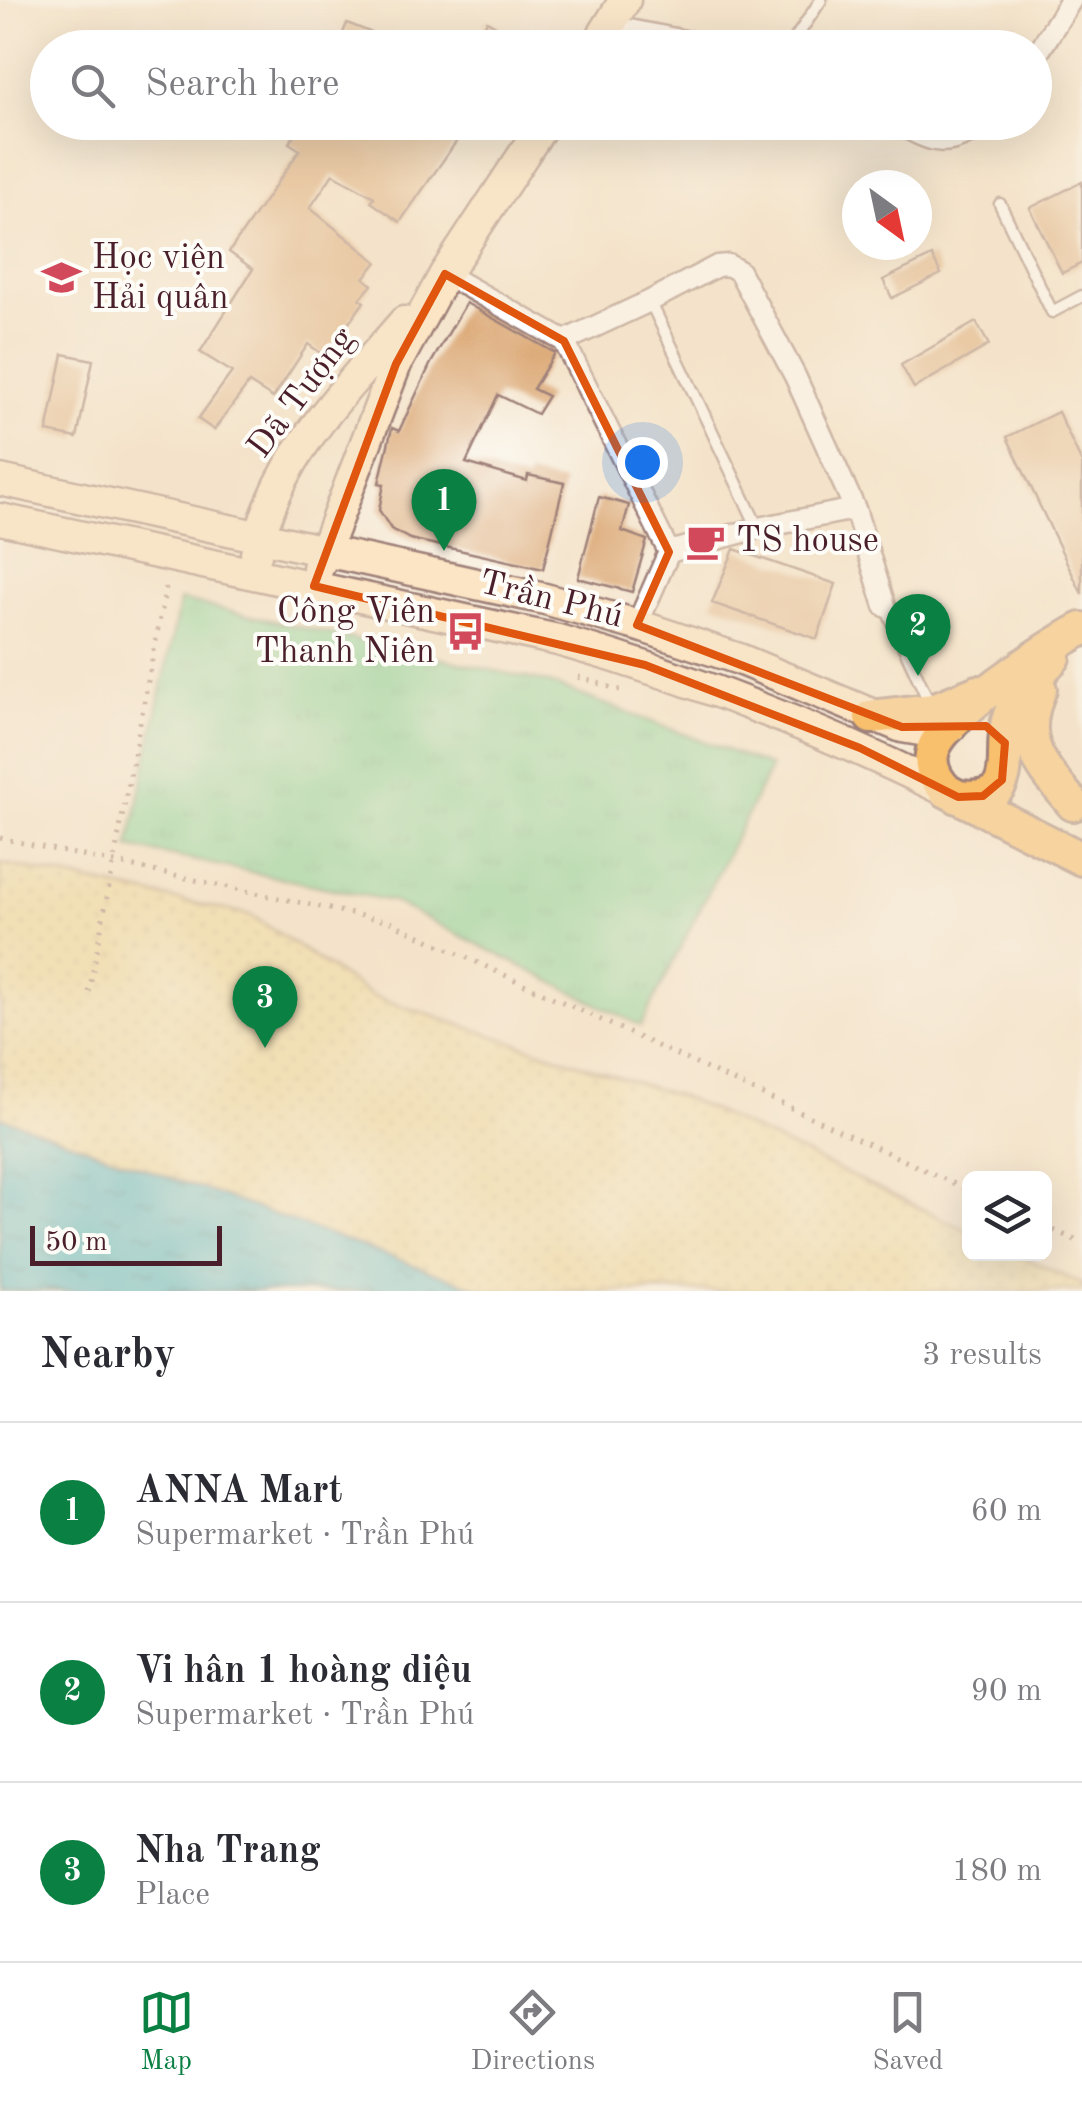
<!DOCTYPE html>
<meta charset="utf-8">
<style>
:root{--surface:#fff;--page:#f2f2f3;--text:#2b2b33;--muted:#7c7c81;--line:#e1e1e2;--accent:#0b8043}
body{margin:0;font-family:"Old Standard TT",serif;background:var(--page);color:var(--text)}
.controls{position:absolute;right:30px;bottom:30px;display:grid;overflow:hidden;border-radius:15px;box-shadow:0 10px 40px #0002}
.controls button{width:90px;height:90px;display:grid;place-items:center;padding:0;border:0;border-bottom:2px solid var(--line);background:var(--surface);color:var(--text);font:50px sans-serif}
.compass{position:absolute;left:842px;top:170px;width:90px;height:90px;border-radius:50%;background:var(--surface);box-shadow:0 10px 40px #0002;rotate:147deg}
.scale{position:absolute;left:30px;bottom:25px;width:192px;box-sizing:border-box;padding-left:10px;border:5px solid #4a1f2b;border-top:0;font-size:28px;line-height:35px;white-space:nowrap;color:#4a1f2b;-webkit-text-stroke:8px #fdfcf7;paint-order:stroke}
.you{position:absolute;left:642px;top:462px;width:35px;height:35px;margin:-25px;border:8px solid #fff;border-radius:50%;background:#1a73e8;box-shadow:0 0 0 15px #1a73e833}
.badge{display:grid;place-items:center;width:65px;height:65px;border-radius:50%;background:var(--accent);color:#fff;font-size:32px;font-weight:700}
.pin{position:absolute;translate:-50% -82px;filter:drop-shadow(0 2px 5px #0008)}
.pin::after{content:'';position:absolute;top:52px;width:35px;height:30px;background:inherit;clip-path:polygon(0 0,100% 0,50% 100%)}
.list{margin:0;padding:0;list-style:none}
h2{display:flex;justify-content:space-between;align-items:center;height:130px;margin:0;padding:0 40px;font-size:42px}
h2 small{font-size:32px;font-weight:400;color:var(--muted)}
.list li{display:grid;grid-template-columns:65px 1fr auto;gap:30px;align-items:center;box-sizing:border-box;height:180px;padding:0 40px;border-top:2px solid var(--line)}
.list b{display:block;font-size:38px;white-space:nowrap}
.list p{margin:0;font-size:32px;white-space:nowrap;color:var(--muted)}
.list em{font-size:32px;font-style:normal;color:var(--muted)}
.icon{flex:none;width:55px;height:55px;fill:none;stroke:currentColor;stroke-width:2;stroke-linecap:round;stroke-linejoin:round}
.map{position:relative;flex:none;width:1082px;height:1291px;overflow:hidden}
.search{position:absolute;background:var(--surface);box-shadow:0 10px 40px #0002;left:30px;right:30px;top:30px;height:110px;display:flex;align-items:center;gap:25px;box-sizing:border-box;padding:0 35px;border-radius:55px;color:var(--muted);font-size:38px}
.sheet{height:670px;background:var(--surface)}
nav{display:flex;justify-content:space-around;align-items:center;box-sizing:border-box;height:140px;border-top:2px solid var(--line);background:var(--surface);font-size:28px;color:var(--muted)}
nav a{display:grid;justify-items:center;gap:5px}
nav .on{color:var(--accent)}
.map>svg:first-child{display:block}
.sand{fill:url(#sand-dots);stroke:#9c7c64;stroke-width:2.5}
.park{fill:url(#park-tufts);stroke:#627a62;stroke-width:2.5}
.water{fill:url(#water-ripples);stroke:#506e7e;stroke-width:2.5}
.building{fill:#ddab79}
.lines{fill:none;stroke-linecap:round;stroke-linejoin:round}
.lane-casing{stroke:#9f817a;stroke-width:15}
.street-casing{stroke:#9f817a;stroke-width:25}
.secondary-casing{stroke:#9f817a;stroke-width:35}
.primary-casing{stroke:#9f817a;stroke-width:38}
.path{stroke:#9f817a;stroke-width:5;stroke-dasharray:2.5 8;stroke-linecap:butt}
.lane{stroke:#fff;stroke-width:10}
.street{stroke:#fff;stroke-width:20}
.secondary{stroke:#fce5c4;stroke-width:30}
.primary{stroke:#f8bf6c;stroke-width:32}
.marked{fill:none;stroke:#e0560e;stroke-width:8;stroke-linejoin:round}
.labels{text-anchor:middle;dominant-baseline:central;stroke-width:8;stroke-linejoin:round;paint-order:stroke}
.poi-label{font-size:35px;fill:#4a1f2b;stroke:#fdfcf7;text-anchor:start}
.street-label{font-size:35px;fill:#4a1f2b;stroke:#fdfcf7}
</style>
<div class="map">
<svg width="1082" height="1291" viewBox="0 0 1082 1291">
<defs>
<pattern id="sand-dots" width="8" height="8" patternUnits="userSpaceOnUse" patternTransform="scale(2.5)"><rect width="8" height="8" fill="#eeda9e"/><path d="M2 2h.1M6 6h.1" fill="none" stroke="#cebb88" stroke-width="1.8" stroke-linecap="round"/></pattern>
<pattern id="park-tufts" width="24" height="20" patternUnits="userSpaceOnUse" patternTransform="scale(2.5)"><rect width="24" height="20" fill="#7ad49a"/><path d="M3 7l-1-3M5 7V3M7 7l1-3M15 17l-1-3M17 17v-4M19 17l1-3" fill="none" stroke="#6bb685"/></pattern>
<pattern id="water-ripples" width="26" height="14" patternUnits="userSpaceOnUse" patternTransform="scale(2.5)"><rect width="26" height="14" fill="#55bed1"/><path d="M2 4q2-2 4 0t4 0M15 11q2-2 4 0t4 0" fill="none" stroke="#489aaa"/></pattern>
</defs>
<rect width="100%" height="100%" fill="#fdfcf7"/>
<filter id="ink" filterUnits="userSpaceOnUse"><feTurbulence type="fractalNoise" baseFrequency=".01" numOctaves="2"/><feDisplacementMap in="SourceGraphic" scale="20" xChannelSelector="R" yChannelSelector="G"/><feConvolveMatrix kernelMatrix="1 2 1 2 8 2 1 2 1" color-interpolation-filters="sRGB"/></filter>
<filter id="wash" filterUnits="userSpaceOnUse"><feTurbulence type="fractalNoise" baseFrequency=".0048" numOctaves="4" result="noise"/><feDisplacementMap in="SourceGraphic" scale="40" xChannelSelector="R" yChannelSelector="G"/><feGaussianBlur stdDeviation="2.25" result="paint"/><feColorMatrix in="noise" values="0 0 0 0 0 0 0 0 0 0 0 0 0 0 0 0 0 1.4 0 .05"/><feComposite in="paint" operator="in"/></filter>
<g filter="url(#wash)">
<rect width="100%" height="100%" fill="#f4e3ca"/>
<path class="sand" d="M0 863 251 915 372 996 690 1100 969 1231 970 1254H1016L1082 1284V1291H486L1 1117Z"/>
<path class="park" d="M180 600 549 683 771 767 641 1026 391 901 129 847Z"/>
<path class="water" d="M0 1117H1L486 1291H0Z"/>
<g id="blocks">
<path class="building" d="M487 21 534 48H473Z
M347 23 405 46V48H337Z
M303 122H470L400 222 371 202 374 197 333 174 310 208 377 262 364 278 372 285 360 299 364 302 325 356 308 344 273 398 249 383 214 430 198 419 232 372 200 352 253 269 229 252 300 150 289 143Z
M1082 182V263L1062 273 1030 208Z
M932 256 941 274 892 298 883 280Z
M466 303 555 353 533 389 548 396 537 414 498 395 466 463 527 481 528 475 564 483 543 569 410 539 391 529 379 510 384 484 379 483 392 428 399 431 431 363Z
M976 322 989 345 914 388 901 365Z
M63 354 93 360 77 438 47 432Z
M1058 412 1082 463V594L1007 437Z
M599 497 629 505 622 531 647 540 632 592 578 578Z
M734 549 836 584 817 639 712 603Z"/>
</g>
</g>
<g filter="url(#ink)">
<use href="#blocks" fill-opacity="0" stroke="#9f817a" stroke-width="2.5"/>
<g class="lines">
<defs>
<path id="lane" d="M789 48 821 0
M1000 204 1052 312 1082 296
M650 301 758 528
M885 606 930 704"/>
<path id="street" d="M609 26 721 48
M1034 59 1071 0
M895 122C936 144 946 150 986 122
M445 274 564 341 650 301 717 266 728 265 739 271 795 376 855 509 885 606
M564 341 669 552
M637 625 669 552 758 528 855 509"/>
<path id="secondary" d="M595 48 625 0
M0 480 545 599 637 625 739 659 902 727 926 731 950 728
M0 519 558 640C693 678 821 729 947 791
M256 554C274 459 343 393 404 322
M318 568 396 364 445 274 545 122"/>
<path id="primary" d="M1082 629C1048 647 944 715 933 750 928 766 936 780 947 791L1082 859
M1040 689C1017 742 1040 764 1073 804
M871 717 933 710 978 692
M958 797C1023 804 998 756 1008 721 1014 697 1038 675 1054 657"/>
</defs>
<use href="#lane" class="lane-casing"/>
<use href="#street" class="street-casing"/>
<use href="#secondary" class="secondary-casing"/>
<use href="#primary" class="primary-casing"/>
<path class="path" d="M578 677 620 690
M0 838 390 922 970 1191
M89 992 167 581
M1044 1226 1082 1243"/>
<use href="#lane" class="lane"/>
<use href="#street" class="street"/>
<use href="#secondary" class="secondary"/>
<use href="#primary" class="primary"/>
</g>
</g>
<path d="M0 0H1082V1291H0ZM445 274 564 341 669 552 637 625 902 727 986 726 1005 743 1002 780 983 796 958 797 860 748 645 665 314 586 396 364Z" fill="#f4e3ca" fill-opacity=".55" fill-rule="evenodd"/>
<path class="marked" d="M445 274 564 341 669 552 637 625 902 727 986 726 1005 743 1002 780 983 796 958 797 860 748 645 665 314 586 396 364Z"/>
<defs>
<symbol id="university-bare" viewBox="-9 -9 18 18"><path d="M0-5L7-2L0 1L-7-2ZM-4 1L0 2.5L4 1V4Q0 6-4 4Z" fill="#d1495b" stroke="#fdfcf7" stroke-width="2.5" paint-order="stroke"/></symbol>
<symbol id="cafe-bare" viewBox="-9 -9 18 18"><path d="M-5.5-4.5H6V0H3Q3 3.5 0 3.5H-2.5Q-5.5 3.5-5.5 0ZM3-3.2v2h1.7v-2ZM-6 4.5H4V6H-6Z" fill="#d1495b" stroke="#fdfcf7" stroke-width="2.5" paint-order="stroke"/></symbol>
<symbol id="bus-bare" viewBox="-9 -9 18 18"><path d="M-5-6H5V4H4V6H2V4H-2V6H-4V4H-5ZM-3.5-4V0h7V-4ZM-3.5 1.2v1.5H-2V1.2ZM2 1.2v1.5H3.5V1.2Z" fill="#d1495b" stroke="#fdfcf7" stroke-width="2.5" paint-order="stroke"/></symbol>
</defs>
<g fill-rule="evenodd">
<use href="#university-bare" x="34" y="250" width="55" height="55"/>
<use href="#cafe-bare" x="678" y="514" width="55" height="55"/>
<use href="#bus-bare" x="438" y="604" width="55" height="55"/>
</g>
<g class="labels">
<g class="poi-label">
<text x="92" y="258">Học viện<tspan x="92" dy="40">Hải quân</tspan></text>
<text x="736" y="541">TS house</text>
<text x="435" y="612" text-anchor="end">Công Viên<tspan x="435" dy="40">Thanh Niên</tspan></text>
</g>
<g class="street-label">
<text transform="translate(302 393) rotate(-53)">Dã Tượng</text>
<text transform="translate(551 600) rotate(14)">Trần Phú</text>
</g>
</g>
</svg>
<div class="controls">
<button><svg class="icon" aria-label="layers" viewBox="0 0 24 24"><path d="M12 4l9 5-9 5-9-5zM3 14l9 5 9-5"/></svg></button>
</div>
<svg class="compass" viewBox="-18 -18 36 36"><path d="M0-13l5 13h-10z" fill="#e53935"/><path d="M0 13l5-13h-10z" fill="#7c7c81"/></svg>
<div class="scale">50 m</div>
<div class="you"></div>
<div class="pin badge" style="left:444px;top:551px">1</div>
<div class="pin badge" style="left:918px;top:676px">2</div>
<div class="pin badge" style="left:265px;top:1048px">3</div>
<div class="search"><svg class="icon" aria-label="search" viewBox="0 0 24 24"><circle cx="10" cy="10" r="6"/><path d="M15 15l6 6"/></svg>Search here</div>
</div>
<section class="sheet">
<h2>Nearby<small>3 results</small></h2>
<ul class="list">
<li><span class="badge">1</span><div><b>ANNA Mart</b><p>Supermarket · Trần Phú</p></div><em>60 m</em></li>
<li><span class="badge">2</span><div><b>Vi hân 1 hoàng diệu</b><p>Supermarket · Trần Phú</p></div><em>90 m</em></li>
<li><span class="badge">3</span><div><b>Nha Trang</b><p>Place</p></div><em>180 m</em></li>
</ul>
</section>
<nav>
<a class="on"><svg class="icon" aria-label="map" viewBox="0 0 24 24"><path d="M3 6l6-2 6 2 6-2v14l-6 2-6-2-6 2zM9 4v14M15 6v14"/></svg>Map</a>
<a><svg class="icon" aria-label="directions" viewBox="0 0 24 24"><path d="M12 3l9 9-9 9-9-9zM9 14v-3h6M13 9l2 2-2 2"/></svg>Directions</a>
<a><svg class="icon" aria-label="saved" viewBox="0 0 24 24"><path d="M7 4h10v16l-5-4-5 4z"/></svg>Saved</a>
</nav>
